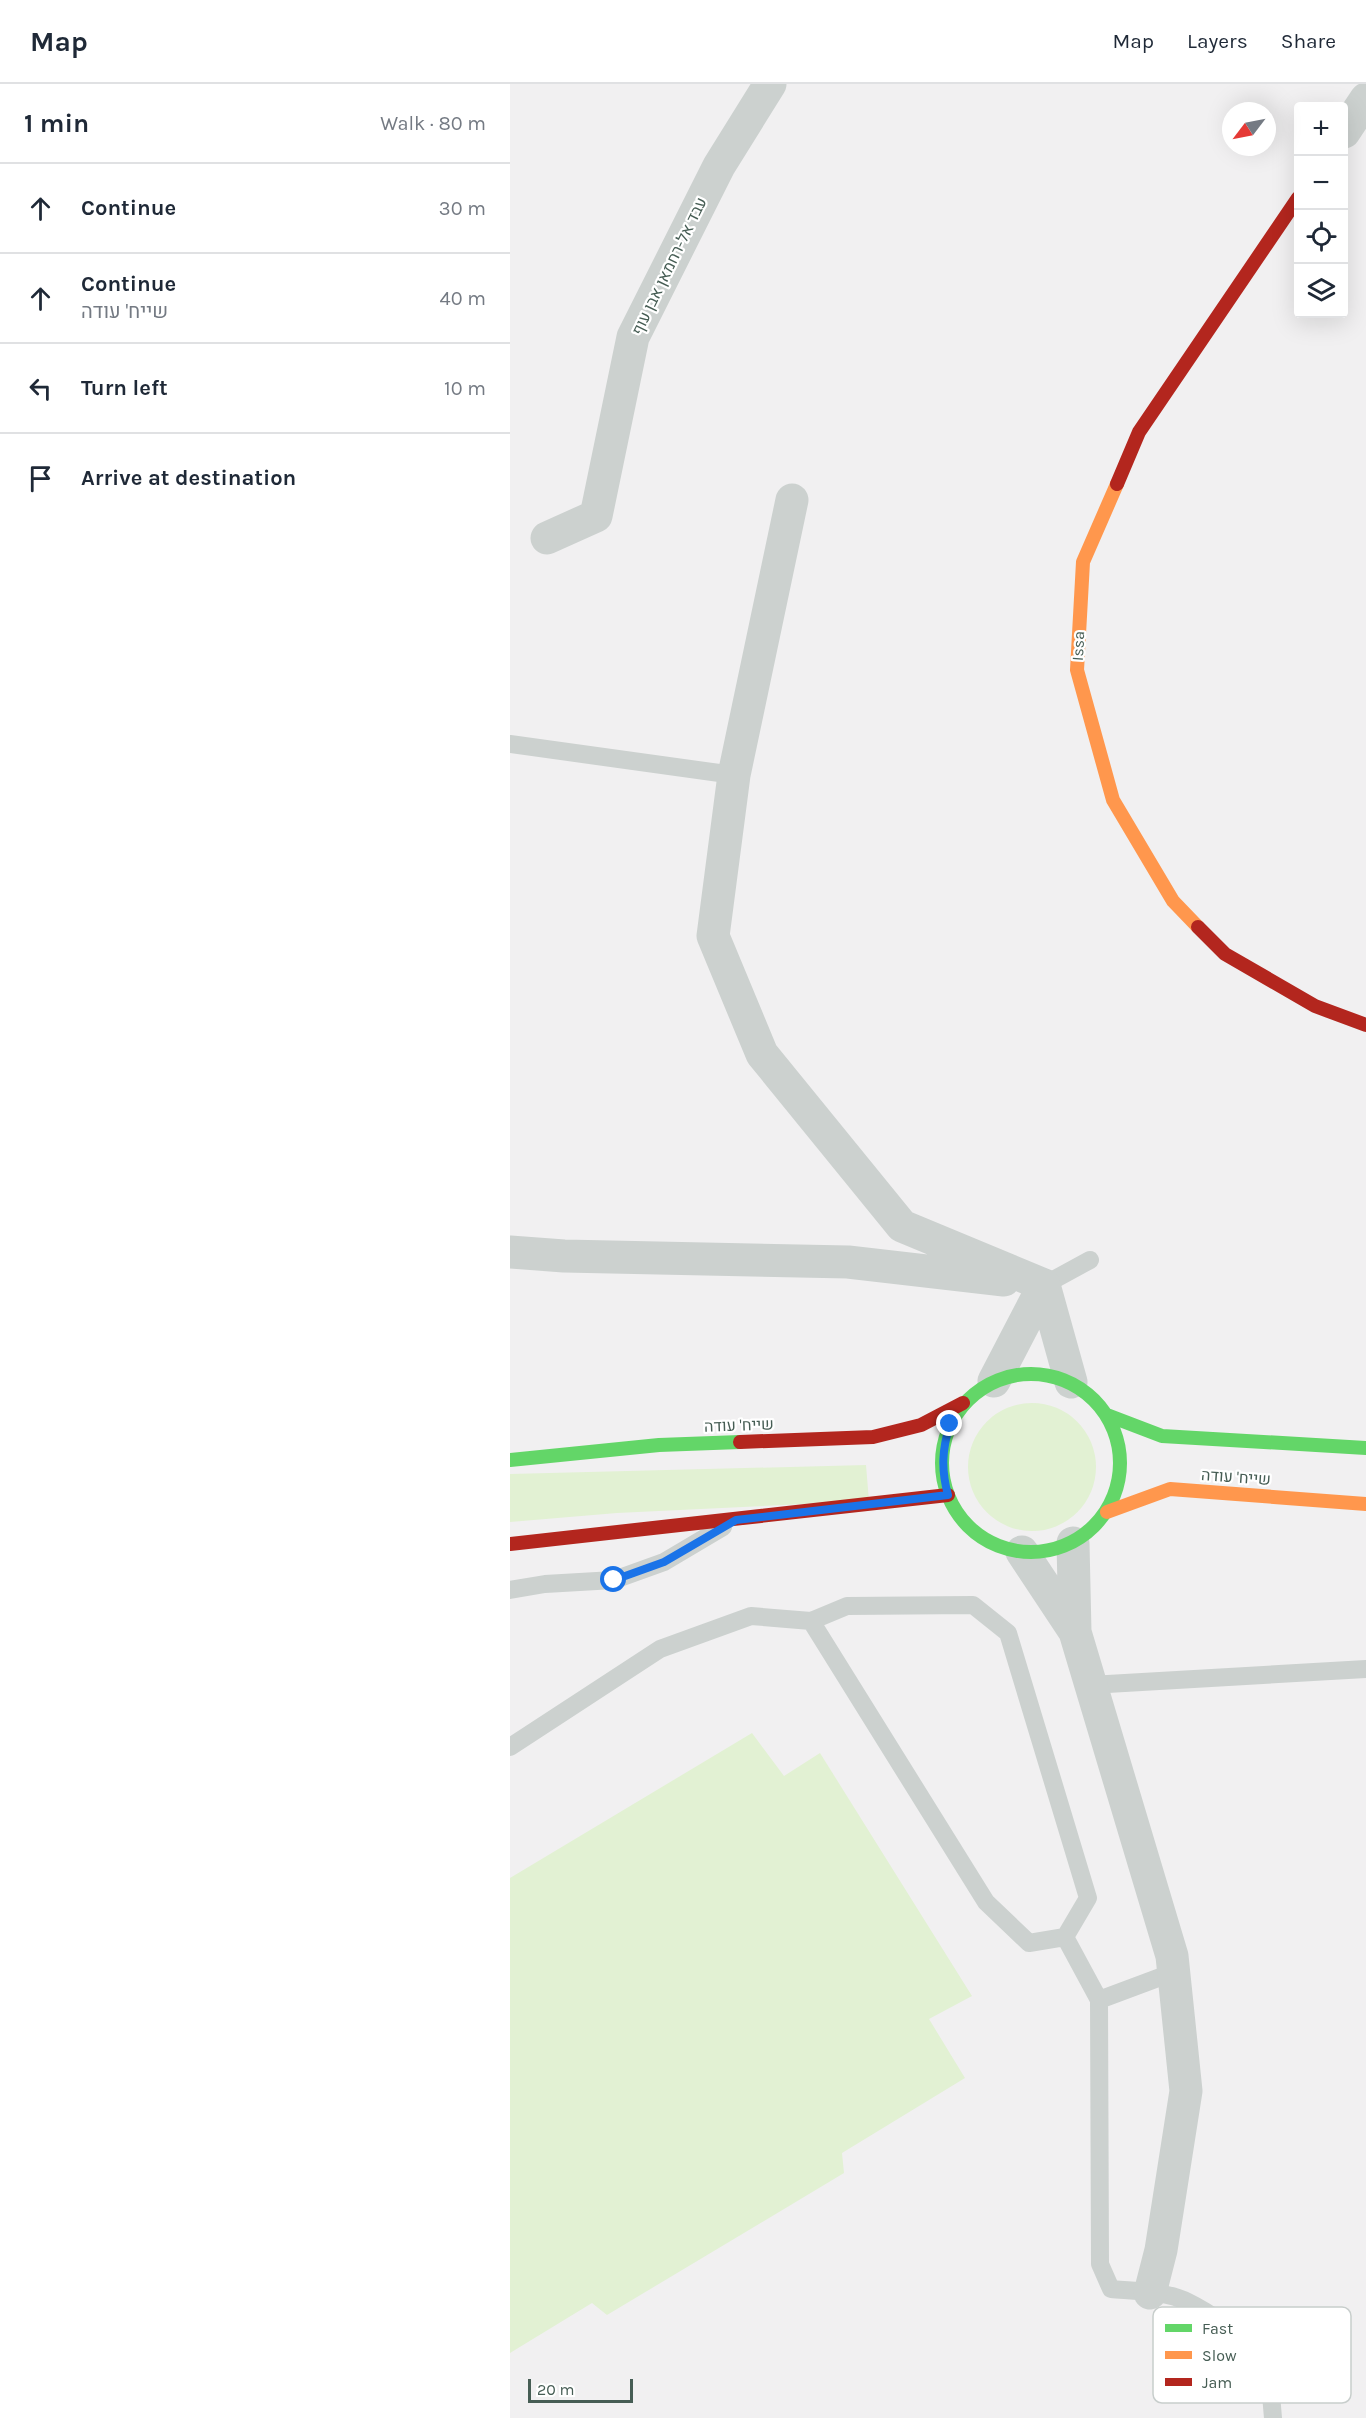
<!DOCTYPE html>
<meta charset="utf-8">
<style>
:root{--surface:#fff;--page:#f6f6f7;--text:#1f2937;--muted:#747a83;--line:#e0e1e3}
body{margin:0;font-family:Karla,Heebo,sans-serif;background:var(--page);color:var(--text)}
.controls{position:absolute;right:18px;top:18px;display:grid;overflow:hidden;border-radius:6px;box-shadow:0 6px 24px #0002}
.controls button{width:54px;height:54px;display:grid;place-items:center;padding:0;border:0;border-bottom:2px solid var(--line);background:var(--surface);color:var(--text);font:30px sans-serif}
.compass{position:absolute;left:712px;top:18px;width:54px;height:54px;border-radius:50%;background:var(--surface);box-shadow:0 6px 24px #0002;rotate:238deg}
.scale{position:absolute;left:18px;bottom:15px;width:105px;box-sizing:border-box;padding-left:6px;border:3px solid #465d54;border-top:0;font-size:16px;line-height:21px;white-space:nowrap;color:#465d54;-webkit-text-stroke:4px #fff;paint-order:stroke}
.stop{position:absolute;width:18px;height:18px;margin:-14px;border:4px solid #1a73e8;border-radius:50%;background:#fff}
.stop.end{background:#1a73e8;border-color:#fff;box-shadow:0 2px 6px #0008}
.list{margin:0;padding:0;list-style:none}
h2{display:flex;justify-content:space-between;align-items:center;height:78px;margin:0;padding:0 24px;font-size:26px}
h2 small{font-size:20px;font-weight:400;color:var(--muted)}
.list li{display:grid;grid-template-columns:39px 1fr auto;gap:18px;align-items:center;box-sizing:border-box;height:90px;padding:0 24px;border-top:2px solid var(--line)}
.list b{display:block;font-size:22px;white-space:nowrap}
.list p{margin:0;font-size:20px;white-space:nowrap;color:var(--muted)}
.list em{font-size:20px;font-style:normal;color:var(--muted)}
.icon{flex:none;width:33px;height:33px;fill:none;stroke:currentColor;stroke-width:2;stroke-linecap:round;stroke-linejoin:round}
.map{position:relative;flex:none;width:856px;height:2334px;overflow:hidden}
header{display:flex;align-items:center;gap:36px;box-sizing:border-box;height:84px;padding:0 30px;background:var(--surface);border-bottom:2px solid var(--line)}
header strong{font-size:28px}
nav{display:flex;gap:33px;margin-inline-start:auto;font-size:21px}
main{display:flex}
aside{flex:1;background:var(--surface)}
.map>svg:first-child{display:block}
.green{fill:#e2f1d3}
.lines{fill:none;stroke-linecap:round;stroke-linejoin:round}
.lane{stroke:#ccd1cf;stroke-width:18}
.street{stroke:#ccd1cf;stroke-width:33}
.fast{stroke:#63d668;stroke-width:14}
.slow{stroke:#ff974d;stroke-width:14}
.jam{stroke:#b3261e;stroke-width:14}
.route{stroke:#1a73e8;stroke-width:8}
.labels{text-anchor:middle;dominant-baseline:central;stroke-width:4.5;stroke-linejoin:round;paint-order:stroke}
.street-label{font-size:16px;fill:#465d54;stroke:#fff}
.key{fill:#fff;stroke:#c8cecc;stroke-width:1.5}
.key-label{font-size:16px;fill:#465d54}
</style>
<header>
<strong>Map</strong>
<nav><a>Map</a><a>Layers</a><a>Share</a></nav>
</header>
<main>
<aside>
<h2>1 min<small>Walk · 80 m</small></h2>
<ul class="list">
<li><svg class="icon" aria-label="ahead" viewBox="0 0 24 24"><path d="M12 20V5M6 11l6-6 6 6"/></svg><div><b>Continue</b></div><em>30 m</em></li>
<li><svg class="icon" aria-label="ahead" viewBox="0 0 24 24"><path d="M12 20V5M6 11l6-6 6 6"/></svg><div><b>Continue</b><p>שייח' עודה</p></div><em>40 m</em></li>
<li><svg class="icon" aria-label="left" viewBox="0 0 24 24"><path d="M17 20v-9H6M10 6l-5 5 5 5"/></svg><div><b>Turn left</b></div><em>10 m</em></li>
<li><svg class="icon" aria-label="arrive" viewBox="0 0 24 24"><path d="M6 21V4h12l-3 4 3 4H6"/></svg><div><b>Arrive at destination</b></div></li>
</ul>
</aside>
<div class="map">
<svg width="856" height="2334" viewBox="0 0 856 2334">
<rect width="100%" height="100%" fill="#f1f0f1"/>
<path class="green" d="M458 1383a64 64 0 1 1 128 0a64 64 0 1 1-128 0Z
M356 1381 359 1417 107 1429 0 1438V1390Z
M242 1649 274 1692 310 1669 462 1912 419 1935 455 1994 332 2069 334 2089 97 2231 82 2219 0 2269V1794Z"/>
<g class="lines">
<path class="lane" d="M0 660 224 691
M534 1201 580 1176
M0 1506 35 1500 104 1496 154 1478 213 1443
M580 1601 856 1585
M0 1663 150 1565 241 1532 301 1537 337 1522 463 1521 498 1549 578 1814 555 1853 519 1859 476 1818 301 1537
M555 1853 589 1916 590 2180 601 2205C625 2207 656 2207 678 2218 707 2232 733 2255 758 2275L763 2334
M589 1916 664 1888"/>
<path class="street" d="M834 48 856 15
M282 416 224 691 203 852 252 970 392 1142 534 1201
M37 454 86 432 123 253 209 82 260 0
M0 1168 54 1172 338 1178 494 1196
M534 1201 561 1298
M484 1297 534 1201
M563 1459 565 1548 662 1872 676 2007 651 2166 640 2209
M512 1468 565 1548"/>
<path class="fast" d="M432 1379a89 89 0 1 1 178 0a89 89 0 1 1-178 0Z
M597 1331 652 1352 856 1364
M0 1376 149 1361 230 1358"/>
<path class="slow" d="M607 400 573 478 567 586 603 716 663 817 688 843
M597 1428 660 1405 856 1420"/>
<path class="jam" d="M607 400 629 348 788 114
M688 843 715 870 805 922 856 941
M230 1358 363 1353 411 1341 453 1319
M0 1460 438 1411"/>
</g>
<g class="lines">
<path class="route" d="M104 1496 154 1478 226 1436 438 1411C431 1385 432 1366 440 1340"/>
</g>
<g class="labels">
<g class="street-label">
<text transform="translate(159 182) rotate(-64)">עבד אל-רחמאן אבן עוף</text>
<text transform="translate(568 562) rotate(-87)">Issa</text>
<text transform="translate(229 1341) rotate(-2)">שייח' עודה</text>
<text transform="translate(726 1393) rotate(4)">שייח' עודה</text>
</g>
</g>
<rect x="643" y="2223" width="198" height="96" rx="9" class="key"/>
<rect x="655" y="2240" width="27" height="8" fill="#63d668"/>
<rect x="655" y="2267" width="27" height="8" fill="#ff974d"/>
<rect x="655" y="2294" width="27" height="8" fill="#b3261e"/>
<g class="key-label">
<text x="692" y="2250">Fast</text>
<text x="692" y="2277">Slow</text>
<text x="692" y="2304">Jam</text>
</g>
</svg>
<div class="controls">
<button>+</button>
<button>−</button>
<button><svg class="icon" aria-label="locate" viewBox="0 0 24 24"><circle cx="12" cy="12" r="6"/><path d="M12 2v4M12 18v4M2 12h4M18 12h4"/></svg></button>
<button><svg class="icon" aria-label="layers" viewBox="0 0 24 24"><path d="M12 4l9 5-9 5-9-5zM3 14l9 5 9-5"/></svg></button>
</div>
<svg class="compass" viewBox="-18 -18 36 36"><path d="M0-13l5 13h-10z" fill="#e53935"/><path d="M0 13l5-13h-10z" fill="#747a83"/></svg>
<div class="scale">20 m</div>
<div class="stop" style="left:104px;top:1496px"></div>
<div class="stop end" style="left:440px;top:1340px"></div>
</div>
</main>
